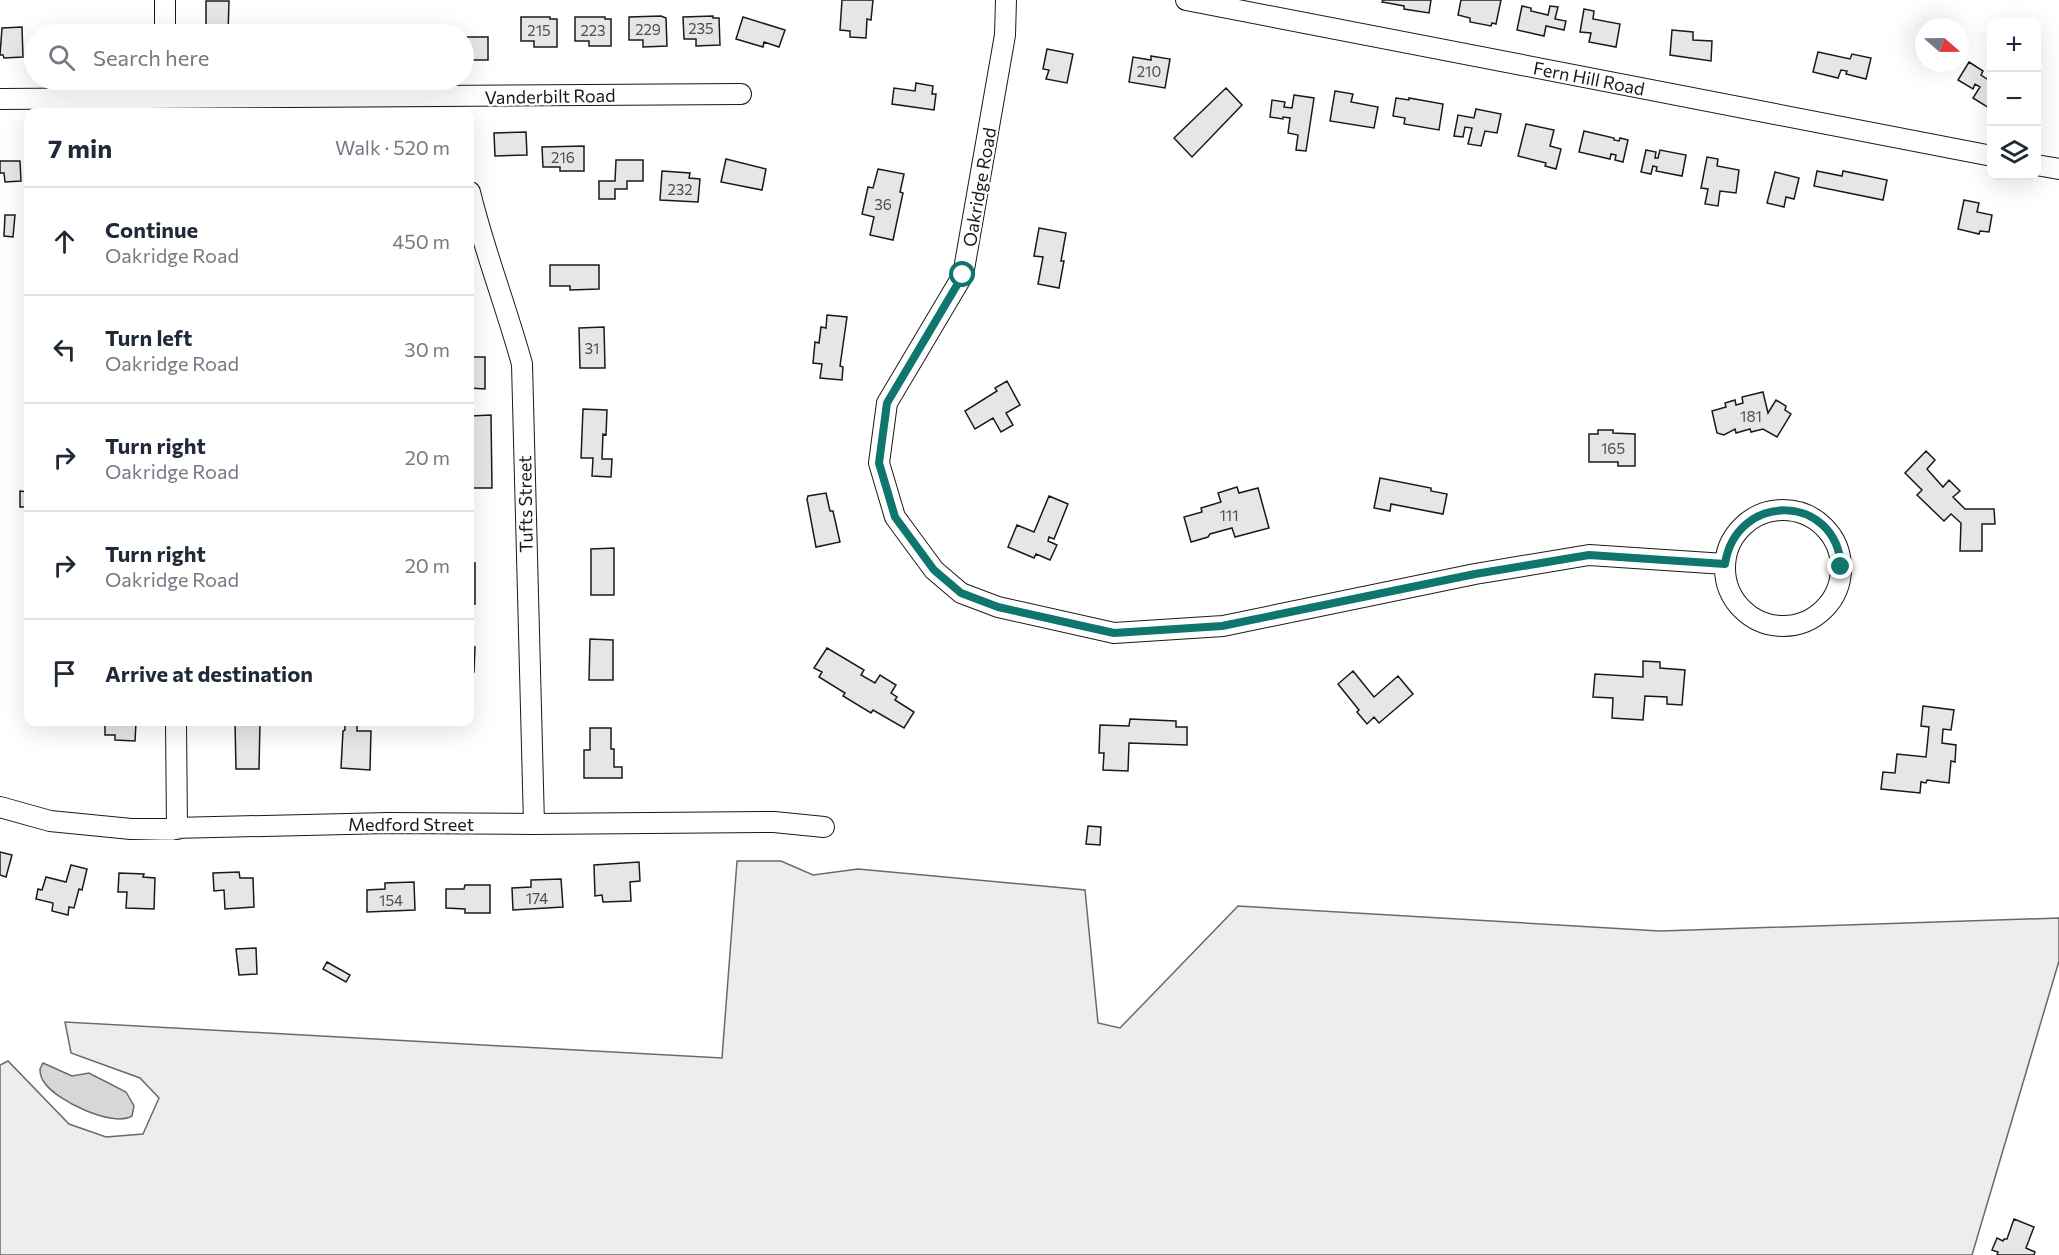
<!DOCTYPE html>
<meta charset="utf-8">
<style>
:root{--surface:#fff;--page:#f2f2f3;--text:#1f2937;--muted:#747a83;--line:#e0e1e3}
body{margin:0;font-family:Commissioner,sans-serif;background:var(--page);color:var(--text)}
.controls{position:absolute;right:18px;top:18px;display:grid;overflow:hidden;border-radius:12px;box-shadow:0 6px 24px #0002}
.controls button{width:54px;height:54px;display:grid;place-items:center;padding:0;border:0;border-bottom:2px solid var(--line);background:var(--surface);color:var(--text);font:30px sans-serif}
.compass{position:absolute;left:1915px;top:18px;width:54px;height:54px;border-radius:50%;background:var(--surface);box-shadow:0 6px 24px #0002;rotate:110deg}
.stop{position:absolute;width:18px;height:18px;margin:-14px;border:4px solid #0f766e;border-radius:50%;background:#fff}
.stop.end{background:#0f766e;border-color:#fff;box-shadow:0 2px 6px #0008}
.list{margin:0;padding:0;list-style:none}
h2{display:flex;justify-content:space-between;align-items:center;height:78px;margin:0;padding:0 24px;font-size:26px}
h2 small{font-size:20px;font-weight:400;color:var(--muted)}
.list li{display:grid;grid-template-columns:39px 1fr auto;gap:18px;align-items:center;box-sizing:border-box;height:108px;padding:0 24px;border-top:2px solid var(--line)}
.list b{display:block;font-size:22px;white-space:nowrap}
.list p{margin:0;font-size:20px;white-space:nowrap;color:var(--muted)}
.list em{font-size:20px;font-style:normal;color:var(--muted)}
.icon{flex:none;width:33px;height:33px;fill:none;stroke:currentColor;stroke-width:2;stroke-linecap:round;stroke-linejoin:round}
.map{position:relative;flex:none;width:2059px;height:1255px;overflow:hidden}
.search{position:absolute;background:var(--surface);box-shadow:0 6px 24px #0002;left:24px;top:24px;width:450px;height:66px;display:flex;align-items:center;gap:15px;box-sizing:border-box;padding:0 21px;border-radius:33px;color:var(--muted);font-size:22px}
.panel{position:absolute;background:var(--surface);box-shadow:0 6px 24px #0002;left:24px;top:108px;width:450px;height:618px;border-radius:12px}
.map>svg:first-child{display:block}
.green{fill:#ededed;stroke:#6a6a6a;stroke-width:1.5}
.water{fill:#d7d7d7;stroke:#6a6a6a;stroke-width:1.5}
.building{fill:#e6e6e6;stroke:#1a1a1a;stroke-width:1.5}
.lines{fill:none;stroke-linecap:round;stroke-linejoin:round}
.minor-casing{stroke:#1a1a1a;stroke-width:22}
.minor{stroke:#fff;stroke-width:20}
.route{stroke:#0f766e;stroke-width:8}
.labels{text-anchor:middle;dominant-baseline:central;stroke-width:4.5;stroke-linejoin:round;paint-order:stroke}
.number-label{font-size:15px;fill:#4d4d4d}
.street-label{font-size:18px;fill:#1a1a1a;stroke:#fff}
</style>
<div class="map">
<svg width="2059" height="1255" viewBox="0 0 2059 1255">
<rect width="100%" height="100%" fill="#fff"/>
<path class="green" d="M737 861H781L813 875 858 869 1085 890 1098 1023 1120 1028 1238 906 1660 931 2059 918V961L1972 1255H0V1065L8 1061 69 1124 106 1137 143 1134 159 1098 140 1078 71 1053 65 1022 722 1058Z"/>
<path class="water" d="M43 1063 72 1076 89 1073 126 1092 134 1106 132 1116C113 1128 55 1100 44 1082 41 1078 40 1073 40 1069Z"/>
<path class="building" d="M842 0H873L871 20 867 19 866 38 850 37V31L840 30Z
M1383 0H1431L1429 13 1404 9V6L1382 2Z
M1461 0H1501L1496 24 1492 23 1491 26 1470 22V18L1458 15Z
M206 1H229L228 34H206Z
M1522 6 1531 8V11L1548 15 1550 6 1558 7 1555 19 1566 21 1564 30 1546 26 1544 36 1517 30Z
M1584 9 1594 11 1593 19 1620 24 1616 47 1589 42 1591 33 1580 32Z
M661 16 666 18 667 46 643 47V40H629V17Z
M713 16V18H719L720 45 696 46V39H684L683 17Z
M521 17H550V19H557V47H534V41H521Z
M575 17H605V19H611V46H589V41H575Z
M743 17 785 30 779 47 764 42 763 47 736 39Z
M22 27 23 57 4 58 3 55H0L2 28Z
M1672 30 1693 32V40L1712 41 1711 61 1670 55Z
M464 37H488V60H464Z
M1047 49 1073 54 1067 83 1046 79 1049 70 1043 69Z
M1818 52 1850 59 1852 54 1871 58 1866 79 1846 74 1847 71 1841 70 1838 78 1813 72Z
M1151 56 1170 59 1165 88 1129 82 1133 57 1151 60Z
M1969 62 1983 71 1981 75 1987 79 1989 76 1992 78V110L1973 98 1980 87 1975 84 1973 89 1958 80Z
M916 83 933 86 932 94H936L934 110 892 104 894 88 915 91Z
M1226 88 1242 105 1192 157 1174 138Z
M1335 91 1353 94 1351 102 1378 107 1374 128 1330 121Z
M1294 95 1314 98 1306 151 1296 150 1298 135 1288 133 1290 118 1283 117V119L1270 117 1272 100 1285 102 1284 107 1292 108Z
M1396 98 1409 100V98L1443 104 1439 130 1404 124 1405 118 1393 116Z
M1476 109 1501 114 1497 133 1485 131 1481 146 1468 144 1472 128 1465 127 1463 137 1454 136 1458 115 1474 118Z
M1526 124 1554 130 1550 146 1561 149 1556 169 1545 166 1546 163 1518 156Z
M1584 131 1614 138V140L1619 141 1620 138 1628 140 1623 162 1615 160 1616 155 1611 154 1610 159 1579 152Z
M526 132 527 155 495 156 494 133Z
M584 146V171H560V167H543L542 147Z
M1646 150 1656 152 1655 158H1658L1660 150 1686 155 1682 176 1656 171 1657 167 1653 166 1651 174 1641 172Z
M1707 157 1718 159 1717 166 1739 170 1736 193 1720 191 1718 206 1705 204 1708 189 1701 188Z
M726 159 766 169 762 190 721 182Z
M616 160H643V181H627V189H615V199H599V181H615Z
M0 161H20L21 181 5 182 4 173H0Z
M878 169 904 174 900 192 903 193 893 240 870 235 874 217 862 214 868 187 873 188Z
M662 171 690 173 689 178 700 179 698 202 660 200Z
M1817 171 1842 176 1843 171 1887 180 1883 200 1814 186Z
M1775 172 1799 178 1794 199 1786 197 1784 207 1767 203Z
M1964 200 1979 203 1977 212 1992 215 1989 232 1980 231 1979 234 1958 229Z
M5 215H15L13 237 4 236Z
M1039 228 1066 233 1061 261H1064L1059 288 1038 284 1043 257 1034 256Z
M550 265H599V289L570 290V286H550Z
M827 315 847 317 840 366 843 367 842 380 820 378 822 364 813 363 815 342 819 343 821 327 826 328Z
M604 327 605 368H580L579 328Z
M470 357H485V389L470 388Z
M1007 381 1020 405 1006 413 1013 425 1001 432 993 418 975 429 965 411 997 391 995 388Z
M1763 392 1768 413 1776 400 1786 406 1785 410 1791 414 1777 437 1763 429 1751 432 1750 429 1736 433 1735 429 1724 435 1717 433 1712 411 1726 407 1725 403 1735 400 1736 405 1743 403 1742 397Z
M583 409 607 410 606 435 603 434 602 459H612L611 477 592 476 593 458H581Z
M491 415 492 488H473V452H470V416Z
M1598 430H1613V433L1635 434V466H1618V462H1589V434H1598Z
M1926 451 1935 460 1927 469 1943 487 1949 480 1960 491 1953 497 1965 509H1994L1995 524H1982V551H1960L1961 523 1951 514 1944 521 1917 495 1922 490 1905 473Z
M1380 478 1431 488V491L1447 494 1443 514 1391 504 1390 511 1374 508Z
M1237 487 1239 493 1258 488 1269 528 1235 537 1232 528 1210 534 1208 537 1191 542 1184 517 1202 512 1201 508 1221 502 1218 493Z
M20 491 28 492V507H20Z
M826 493 830 511H833L840 542 816 547 807 499 808 496Z
M1049 496 1068 504 1054 539 1049 537 1048 541 1057 545 1050 560 1036 554 1034 558 1008 547 1017 525 1034 532Z
M614 548V595H591V549Z
M470 563H475V604H470Z
M590 639 613 640V680H589Z
M470 647H475L474 672H470Z
M827 648 864 670 861 675 875 683 880 675 896 685 891 693 897 697 895 700 914 712 904 728 873 710 871 713 843 696 845 693 819 677 822 672 814 668Z
M1643 661 1660 662V668L1685 670 1682 705 1667 704V697L1645 696 1643 720 1612 718 1613 698 1593 697 1595 674 1643 677Z
M1353 671 1374 697 1398 676 1413 694 1379 723 1374 717 1367 724 1357 712 1359 710 1338 684Z
M1923 706 1954 710 1951 730 1943 729 1942 743 1956 745 1955 762 1951 761 1949 783 1927 780 1926 783 1921 782 1920 793 1881 789 1883 772 1895 773 1897 754 1926 757 1929 727 1921 726Z
M1130 719 1176 721V727H1187V745L1129 743 1128 771 1103 770 1104 753H1099L1100 725 1129 726Z
M105 722H136L135 741 115 740V735H105Z
M235 722H260L259 769H236Z
M345 722H357V731H371L370 770 341 768 343 731 345 730Z
M590 728H611V749H614V767H622V778H584V750H590Z
M1088 826 1101 827 1100 845 1086 844Z
M0 852 12 855 6 877 0 875Z
M639 862 640 881 630 882 631 901 603 902 602 895 595 896 594 865Z
M71 865 87 869 82 890 79 889 74 908 69 907 68 915 52 911 53 903 36 899 38 889 42 890 46 877 66 882Z
M239 872 240 878H253L254 907 225 909 224 890 214 891 213 873Z
M119 873 144 874 143 877 155 878 154 909 126 908 127 892H118Z
M561 879 563 907 513 910 512 888 531 887V880Z
M414 882 415 910 367 912V890L385 889V883Z
M465 885H490V913H465V909L446 908V889H464Z
M256 948 257 974 239 975 236 949Z
M327 962 350 975 346 982 323 969Z
M2014 1219 2034 1227 2026 1248 2035 1252 2034 1255H1997L1998 1252 1992 1250 1997 1238 2003 1241 2004 1239H2007Z"/>
<g class="lines">
<defs>
<path id="minor" d="M165 0V34
M1006 0 1005 35 963 275 887 403 879 463 895 517 934 570 961 593 998 607 1114 633 1223 626 1475 574 1589 555 1725 564
M1186 0 1992 156
M166 80V112
M0 99 741 94
M2036 165 2059 169
M470 192C484 250 506 306 522 364L534 824
M1725 568a58 58 0 1 1 116 0a58 58 0 1 1-116 0Z
M176 722 177 829
M0 807 50 821 131 829 388 823 534 824 774 822 824 827"/>
</defs>
<use href="#minor" class="minor-casing"/>
<use href="#minor" class="minor"/>
</g>
<g class="lines">
<path class="route" d="M963 275 887 403 879 463 895 517 934 570 961 593 998 607 1114 633 1222 626 1475 574 1589 555 1725 564C1736 491 1837 493 1841 567"/>
</g>
<g class="labels">
<g class="number-label">
<text x="701" y="28">235</text>
<text x="648" y="29">229</text>
<text x="539" y="30">215</text>
<text x="593" y="30">223</text>
<text x="1149" y="71">210</text>
<text x="563" y="157">216</text>
<text x="680" y="189">232</text>
<text x="883" y="204">36</text>
<text x="592" y="348">31</text>
<text x="1751" y="416">181</text>
<text x="1613" y="448">165</text>
<text x="1229" y="515">111</text>
<text x="537" y="898">174</text>
<text x="391" y="900">154</text>
</g>
<g class="street-label">
<text transform="translate(1589 78) rotate(11)">Fern Hill Road</text>
<text transform="translate(550 96) rotate(-1)">Vanderbilt Road</text>
<text transform="translate(979 187) rotate(-80)">Oakridge Road</text>
<text transform="translate(525 504) rotate(-91)">Tufts Street</text>
<text x="411" y="824">Medford Street</text>
</g>
</g>
</svg>
<div class="controls">
<button>+</button>
<button>−</button>
<button><svg class="icon" aria-label="layers" viewBox="0 0 24 24"><path d="M12 4l9 5-9 5-9-5zM3 14l9 5 9-5"/></svg></button>
</div>
<svg class="compass" viewBox="-18 -18 36 36"><path d="M0-13l5 13h-10z" fill="#e53935"/><path d="M0 13l5-13h-10z" fill="#747a83"/></svg>
<div class="stop" style="left:963px;top:275px"></div>
<div class="stop end" style="left:1841px;top:567px"></div>
<div class="search"><svg class="icon" aria-label="search" viewBox="0 0 24 24"><circle cx="10" cy="10" r="6"/><path d="M15 15l6 6"/></svg>Search here</div>
<section class="panel">
<h2>7 min<small>Walk · 520 m</small></h2>
<ul class="list">
<li><svg class="icon" aria-label="ahead" viewBox="0 0 24 24"><path d="M12 20V5M6 11l6-6 6 6"/></svg><div><b>Continue</b><p>Oakridge Road</p></div><em>450 m</em></li>
<li><svg class="icon" aria-label="left" viewBox="0 0 24 24"><path d="M17 20v-9H6M10 6l-5 5 5 5"/></svg><div><b>Turn left</b><p>Oakridge Road</p></div><em>30 m</em></li>
<li><svg class="icon" aria-label="right" viewBox="0 0 24 24"><path d="M7 20v-9h11M14 6l5 5-5 5"/></svg><div><b>Turn right</b><p>Oakridge Road</p></div><em>20 m</em></li>
<li><svg class="icon" aria-label="right" viewBox="0 0 24 24"><path d="M7 20v-9h11M14 6l5 5-5 5"/></svg><div><b>Turn right</b><p>Oakridge Road</p></div><em>20 m</em></li>
<li><svg class="icon" aria-label="arrive" viewBox="0 0 24 24"><path d="M6 21V4h12l-3 4 3 4H6"/></svg><div><b>Arrive at destination</b></div></li>
</ul>
</section>
</div>
